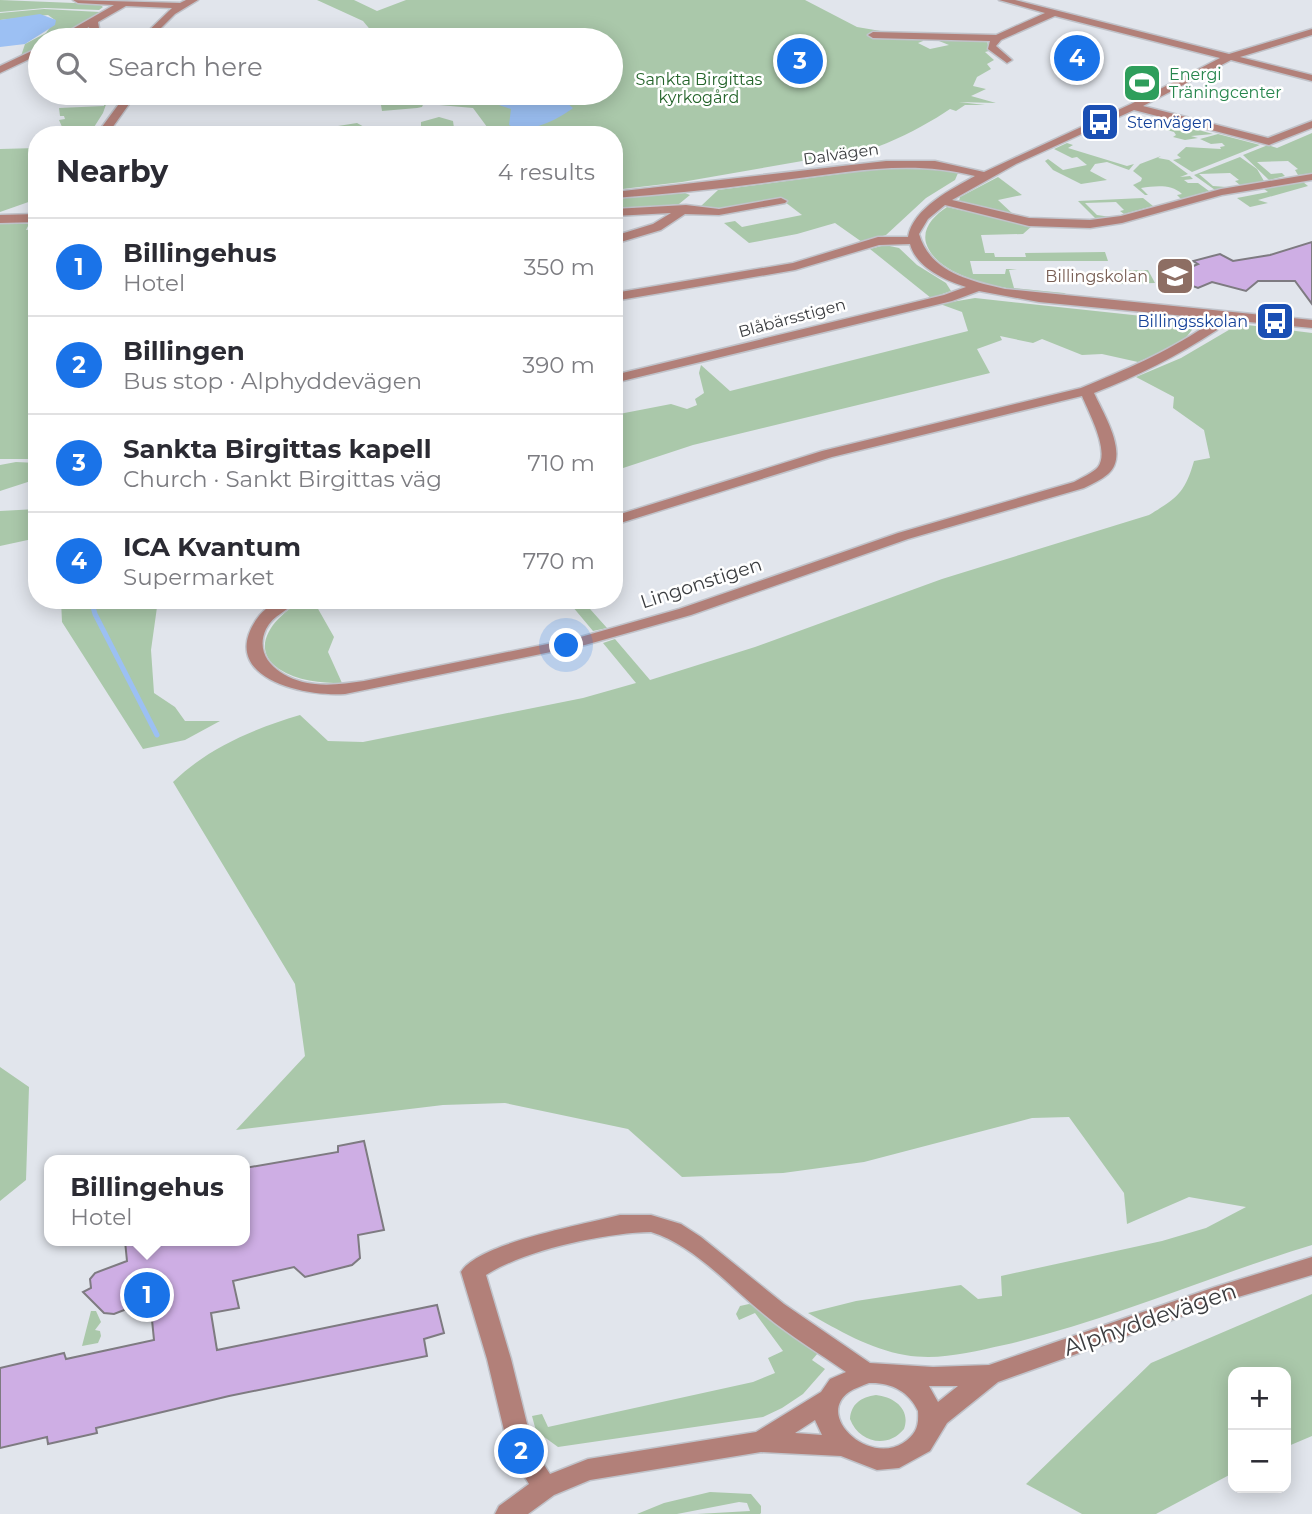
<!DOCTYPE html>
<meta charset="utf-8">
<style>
:root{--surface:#fff;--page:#f2f2f3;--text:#2b2b33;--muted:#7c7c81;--line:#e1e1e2;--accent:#1a73e8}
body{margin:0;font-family:Montserrat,sans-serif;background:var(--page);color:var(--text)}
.controls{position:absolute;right:21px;bottom:21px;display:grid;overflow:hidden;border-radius:14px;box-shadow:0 4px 18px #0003}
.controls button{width:63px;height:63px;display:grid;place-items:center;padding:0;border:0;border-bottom:2px solid var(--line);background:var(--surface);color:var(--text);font:35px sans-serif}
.you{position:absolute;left:567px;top:646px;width:24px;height:24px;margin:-18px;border:5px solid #fff;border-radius:50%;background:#1a73e8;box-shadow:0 0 0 10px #1a73e833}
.badge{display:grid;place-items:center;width:46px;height:46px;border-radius:50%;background:var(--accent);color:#fff;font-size:23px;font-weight:700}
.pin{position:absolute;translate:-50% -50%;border:4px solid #fff;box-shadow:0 2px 7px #0006}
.popup{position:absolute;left:44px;top:1155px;width:206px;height:91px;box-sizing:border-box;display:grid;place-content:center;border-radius:14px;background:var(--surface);filter:drop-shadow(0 2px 5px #0005);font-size:23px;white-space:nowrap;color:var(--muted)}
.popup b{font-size:26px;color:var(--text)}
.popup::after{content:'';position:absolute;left:50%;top:100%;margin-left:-14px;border:14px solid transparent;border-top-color:var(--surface)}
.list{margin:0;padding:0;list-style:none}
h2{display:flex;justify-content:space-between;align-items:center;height:91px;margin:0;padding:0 28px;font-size:30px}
h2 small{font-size:23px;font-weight:400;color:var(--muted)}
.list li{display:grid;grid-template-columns:46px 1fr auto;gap:21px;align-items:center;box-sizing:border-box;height:98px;padding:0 28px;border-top:2px solid var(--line)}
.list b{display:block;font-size:26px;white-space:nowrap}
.list p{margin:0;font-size:23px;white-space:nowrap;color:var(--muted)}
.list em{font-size:23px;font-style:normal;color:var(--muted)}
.icon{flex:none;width:38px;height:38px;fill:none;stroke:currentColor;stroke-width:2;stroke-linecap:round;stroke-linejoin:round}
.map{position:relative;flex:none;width:1312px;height:1514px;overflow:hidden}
.search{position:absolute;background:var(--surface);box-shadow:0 4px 18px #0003;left:28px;top:28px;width:595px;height:77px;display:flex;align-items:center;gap:18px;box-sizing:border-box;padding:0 24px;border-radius:38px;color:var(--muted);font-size:26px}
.panel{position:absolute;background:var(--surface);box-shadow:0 4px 18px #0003;left:28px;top:126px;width:595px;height:483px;border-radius:28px}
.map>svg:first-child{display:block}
.green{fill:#aac8aa}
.water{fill:#9cc0f3}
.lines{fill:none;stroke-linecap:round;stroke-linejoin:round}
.stream{stroke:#9cc0f3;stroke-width:5}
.building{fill:#ceaee4;stroke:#7e7b81;stroke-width:2}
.minor-casing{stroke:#c0c3ca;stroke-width:3}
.minor{fill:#b28079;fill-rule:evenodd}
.labels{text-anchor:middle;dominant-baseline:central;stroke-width:5;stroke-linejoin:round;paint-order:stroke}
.far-leisure-label{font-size:16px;fill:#27864d;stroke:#fff;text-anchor:start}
.far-park-label{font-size:16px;fill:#24642a;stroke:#fff}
.far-transit-label{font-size:16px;fill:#164399;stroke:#fff;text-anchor:start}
.far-street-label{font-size:16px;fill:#3b3d40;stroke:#fff}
.far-education-label{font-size:16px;fill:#785e54;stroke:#fff;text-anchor:end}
.street-label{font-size:19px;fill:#3b3d40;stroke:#fff}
.near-street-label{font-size:23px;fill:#3b3d40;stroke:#fff}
</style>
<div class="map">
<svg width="1312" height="1514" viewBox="0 0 1312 1514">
<rect width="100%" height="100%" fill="#e1e5ec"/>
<path class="green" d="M0 0 99 4 103 7 99 10 45 8 0 12Z
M317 0H354L377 11 406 0H805L857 27 922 38 923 41 918 43 930 49 949 45 934 39 987 40 989 51 985 52 994 60 987 64 991 69 977 77 973 86 986 89 971 96 996 103 959 102 985 105H965L956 111 950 109C915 133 851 164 808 160L682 182 614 190V135H493L473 108 428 104 429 97 425 93H611V40H372L373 33 363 21Z
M44 9 100 12 55 40H40V48L20 59 25 44 46 33 55 20 48 15 0 20V13Z
M105 93H110L103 113 89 135H61L63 129 59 120 65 119 64 116H60L59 108 104 106Z
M379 93H420L425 100 422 107 417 108 382 111Z
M439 117 453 121 454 128 449 135H403L407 131 421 128V122Z
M1166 121 1213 134 1191 136 1198 138 1185 140 1173 137 1176 135 1174 132 1154 126Z
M357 123 366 128 365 135H281Z
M1312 133V174L1298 175 1295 170 1298 169 1288 161 1257 162 1271 174 1282 173 1285 176 1269 180 1243 155 1268 145 1277 148Z
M1218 134 1260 145 1192 172 1173 160 1181 158 1177 155 1186 147 1221 149 1220 147 1225 146 1222 143 1211 144 1200 139Z
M1067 143 1073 145 1068 148 1127 166 1134 164 1129 170 1107 162 1095 164 1090 171 1107 180 1081 184 1053 170 1045 161 1048 159 1063 170 1087 165 1077 157 1072 158 1054 149Z
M37 148V199L0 212V149Z
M1161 156 1158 158 1169 160 1188 174 1180 177 1190 176 1193 179 1184 180 1188 183H1198L1209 191 1181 199 1177 195 1182 194C1171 184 1156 186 1141 188L1148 195H1145L1133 185 1141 181 1142 178 1133 171 1140 164Z
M1240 157 1257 169 1264 181 1240 185 1235 181 1239 180 1230 173 1199 174 1213 186 1226 187 1215 190 1194 175Z
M907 165 958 173 955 180 926 198 886 235 862 242 835 223 797 234 749 243 724 223 735 221 742 227 802 215 781 199 718 210 701 206 718 190Z
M998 177 1022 195 998 200 1014 215 959 201 960 197Z
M1303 182 1308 186 1258 200 1268 203 1250 207 1237 198 1268 192 1264 189Z
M685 193 690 195 679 204 614 211V199Z
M1143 198 1153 206 1124 214 1120 211 1124 210 1116 202 1085 203 1097 215 1111 217 1097 220 1078 201Z
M947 207 1032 226 1023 234 981 235 985 253H994L995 257H1026L1025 253 1105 252 1108 261H970L973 274H1005L1006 269H1017L1009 270 1014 288 1064 293 1070 296C1032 292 940 286 926 243 922 227 935 215 947 207Z
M0 224H29L26 230 37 229V459H0Z
M885 245 899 248 917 265 946 283 951 291 931 298 870 249Z
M1148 270 1155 283 1111 284 1105 271Z
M975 298 1198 322 1181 344 1138 362 1102 354 1082 355 1042 339 1033 343 1000 336 1002 340 977 349 990 373 693 445 614 471V415L671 404 687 409 697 405 695 399 704 393 699 373 701 365 730 391 968 331 962 312 940 304Z
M1239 324 1312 333V1245C1209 1276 1109 1321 1004 1345 971 1352 939 1361 905 1355 870 1349 838 1330 808 1313L856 1301 961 1285 978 1299 1002 1296 1001 1276 1162 1241 1206 1228 1246 1207 1189 1197 1127 1224 1124 1193 1069 1117 1032 1118 864 1162 783 1173 682 1177 628 1129 505 1103 443 1105 236 1130 305 1056 295 984 173 782C208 748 253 729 300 715L328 741 363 742 583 698 636 683 603 643 615 639 650 680 755 647 942 579 1149 515C1177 498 1185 493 1194 461L1210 458 1204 430 1173 408 1174 397 1136 377 1181 358Z
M16 462 37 463V479L0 491V465Z
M37 509V538L0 546V511Z
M61 600H158L151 650 154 693 175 707 185 721H220L185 740 143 749 62 622Z
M305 600H313L334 637 328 652 342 683C321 683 297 681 279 669 245 646 280 611 305 600Z
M567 600H582L607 628 593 631Z
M0 1067 29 1087 26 1180 0 1201Z
M1312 1294V1436L1286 1447V1372H1233V1473L1156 1514H1082L1026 1484 1151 1363Z
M749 1304C764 1307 801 1342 818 1353L812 1360 825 1369 803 1394 782 1408 763 1417 558 1447 536 1431 532 1416 542 1414 548 1427 753 1382 775 1373 768 1358 783 1351 755 1313 739 1320 736 1314 740 1306Z
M91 1311H96L101 1322 95 1330 100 1331 101 1336 98 1343 82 1346Z
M876 1395C894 1397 911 1409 904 1429 888 1449 859 1443 850 1419 851 1404 861 1397 876 1395Z
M710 1492 751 1494 761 1506V1513L760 1514H697L750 1511 747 1503 739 1502 677 1514H637L664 1503Z"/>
<path class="water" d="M40 14 56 20 55 25 25 44 0 47V20Z
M464 93H555L573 108C559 119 526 136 509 125L511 109 490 102 456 101 447 97Z"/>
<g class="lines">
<path class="stream" d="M91 600 95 614 157 735"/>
</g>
<path class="building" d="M1312 242V304L1295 281H1258L1246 291 1212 282 1198 288 1168 277 1198 264 1193 261 1220 254 1233 261 1270 255Z
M364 1141 384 1230 358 1235 360 1258 352 1265 305 1277 294 1267 233 1281 239 1308 211 1313 217 1350 437 1305 444 1333 424 1339 427 1356 229 1396 96 1428 97 1433 48 1444 47 1437 0 1448V1368L64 1353 66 1359 154 1340 150 1300 114 1314 104 1313 83 1292 91 1288 90 1279 95 1273 127 1261 125 1241H245V1168L338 1152V1146Z"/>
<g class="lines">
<defs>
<path id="minor" d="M73 0 180 3 186 0H198L175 14 149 40H139L172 8 126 6 98 22 101 40H91L89 27 65 40H53L114 5 78 3Z
M999 0H1015L1229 54 1312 29V35L1240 57 1312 75V81L1231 60 1143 106 1268 138 1312 121V128L1269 145 1134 110 1016 164 952 200 1029 218 1090 220 1121 216 1221 189 1312 174V180L1222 195 1122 223 1090 228 1029 226 945 205 928 219 919 234C930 272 970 281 1005 289L1312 320V328L1218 319 1217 330C1177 356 1138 376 1094 393 1103 413 1130 455 1108 474 1101 480 1092 484 1084 488L908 539 691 615 585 645 345 694C304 697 218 678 256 620 267 604 279 600 298 600 288 611 273 615 266 629 251 661 288 682 315 684 331 686 348 683 364 681L577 638 679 609 898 533 1074 482C1081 478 1093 473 1098 467 1110 451 1089 413 1082 396L832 457 614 525V516L822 451 1081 388C1127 369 1163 354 1206 326V318L1039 302 979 291 952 301 614 383V375L944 295 966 287C944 280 916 267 910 244L879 245 795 270 614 301V293L793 263 878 237H908C913 208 952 189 975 176 911 159 849 172 784 180 728 188 671 194 614 198V192L886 161H935L984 172 1131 104 1220 58 1055 16 1001 40 996 46 1012 60 1007 63 988 49 990 41 873 38 868 35 873 32 996 35 1045 13Z
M40 47V54L0 73V66Z
M127 93H137L107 135H96Z
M781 198 787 201 785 203 719 215 685 214 661 230 614 244V236L653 224 671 213 614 216V209L686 205 719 209Z
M37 214V222L0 223V215Z
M620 1215H651L681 1224 701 1237 784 1304 870 1363 933 1367 989 1365 1215 1287 1312 1257V1275L1228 1300 998 1382 947 1423 930 1451 899 1468 877 1470 841 1456 761 1452 590 1480 554 1495 528 1514H495L499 1506 529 1484 509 1451 487 1359 461 1272C477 1243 586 1224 620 1215ZM651 1232C694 1245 730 1287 765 1315 790 1336 819 1353 846 1372L830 1379 821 1392 756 1432 588 1459 550 1474 533 1448 511 1359 486 1275C525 1250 604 1233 651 1232ZM869 1383C890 1382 909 1391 918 1411 919 1427 916 1434 903 1443 868 1465 815 1416 849 1392 855 1388 862 1386 869 1383ZM929 1386H958L938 1402ZM815 1420 822 1435 795 1433Z"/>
</defs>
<use href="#minor" class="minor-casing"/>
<use href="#minor" class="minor"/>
</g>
<defs>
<symbol id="stadium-square" viewBox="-11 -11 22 22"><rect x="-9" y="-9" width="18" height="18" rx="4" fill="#2e9e5b" stroke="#fff"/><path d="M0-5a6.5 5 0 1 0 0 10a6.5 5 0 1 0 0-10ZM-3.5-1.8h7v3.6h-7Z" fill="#fff"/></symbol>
<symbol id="bus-square" viewBox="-11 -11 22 22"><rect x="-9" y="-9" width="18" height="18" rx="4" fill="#1a4fb4" stroke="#fff"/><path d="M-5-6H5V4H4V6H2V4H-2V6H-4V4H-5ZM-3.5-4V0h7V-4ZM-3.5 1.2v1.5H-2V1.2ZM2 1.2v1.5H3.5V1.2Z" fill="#fff"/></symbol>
<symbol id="school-square" viewBox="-11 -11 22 22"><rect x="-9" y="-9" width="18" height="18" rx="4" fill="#8d6e63" stroke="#fff"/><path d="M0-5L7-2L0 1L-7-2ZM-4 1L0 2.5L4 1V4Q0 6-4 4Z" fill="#fff"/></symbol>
</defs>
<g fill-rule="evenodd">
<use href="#stadium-square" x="1120" y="61" width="44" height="44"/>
<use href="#bus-square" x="1078" y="100" width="44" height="44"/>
<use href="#school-square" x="1153" y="254" width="44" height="44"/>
<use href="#bus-square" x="1253" y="299" width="44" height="44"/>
</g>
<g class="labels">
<g class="far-leisure-label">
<text x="1169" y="74">Energi<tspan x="1169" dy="18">Träningcenter</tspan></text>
</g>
<g class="far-park-label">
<text x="699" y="79">Sankta Birgittas<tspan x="699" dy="18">kyrkogård</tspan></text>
</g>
<g class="far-transit-label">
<text x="1127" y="122">Stenvägen</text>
<text x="1248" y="321" text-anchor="end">Billingsskolan</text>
</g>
<g class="far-street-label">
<text transform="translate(841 154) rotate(-8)">Dalvägen</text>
<text transform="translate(792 318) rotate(-15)">Blåbärsstigen</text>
</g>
<g class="far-education-label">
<text x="1148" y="276">Billingskolan</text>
</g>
<g class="street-label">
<text transform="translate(701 583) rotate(-18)">Lingonstigen</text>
</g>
<g class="near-street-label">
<text transform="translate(1150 1319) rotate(-19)">Alphyddevägen</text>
</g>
</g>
</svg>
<div class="controls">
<button>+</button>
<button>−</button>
</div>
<div class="you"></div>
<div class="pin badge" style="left:147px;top:1295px">1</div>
<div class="popup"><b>Billingehus</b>Hotel</div>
<div class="pin badge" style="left:521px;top:1451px">2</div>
<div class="pin badge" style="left:800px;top:61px">3</div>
<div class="pin badge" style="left:1077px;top:58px">4</div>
<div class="search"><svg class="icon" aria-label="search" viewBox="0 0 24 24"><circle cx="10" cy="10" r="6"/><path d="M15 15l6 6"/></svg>Search here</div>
<section class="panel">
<h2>Nearby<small>4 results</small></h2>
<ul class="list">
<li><span class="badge">1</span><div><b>Billingehus</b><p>Hotel</p></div><em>350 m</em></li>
<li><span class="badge">2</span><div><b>Billingen</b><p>Bus stop · Alphyddevägen</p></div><em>390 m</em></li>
<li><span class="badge">3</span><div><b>Sankta Birgittas kapell</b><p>Church · Sankt Birgittas väg</p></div><em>710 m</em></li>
<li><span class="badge">4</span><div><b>ICA Kvantum</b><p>Supermarket</p></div><em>770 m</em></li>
</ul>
</section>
</div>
